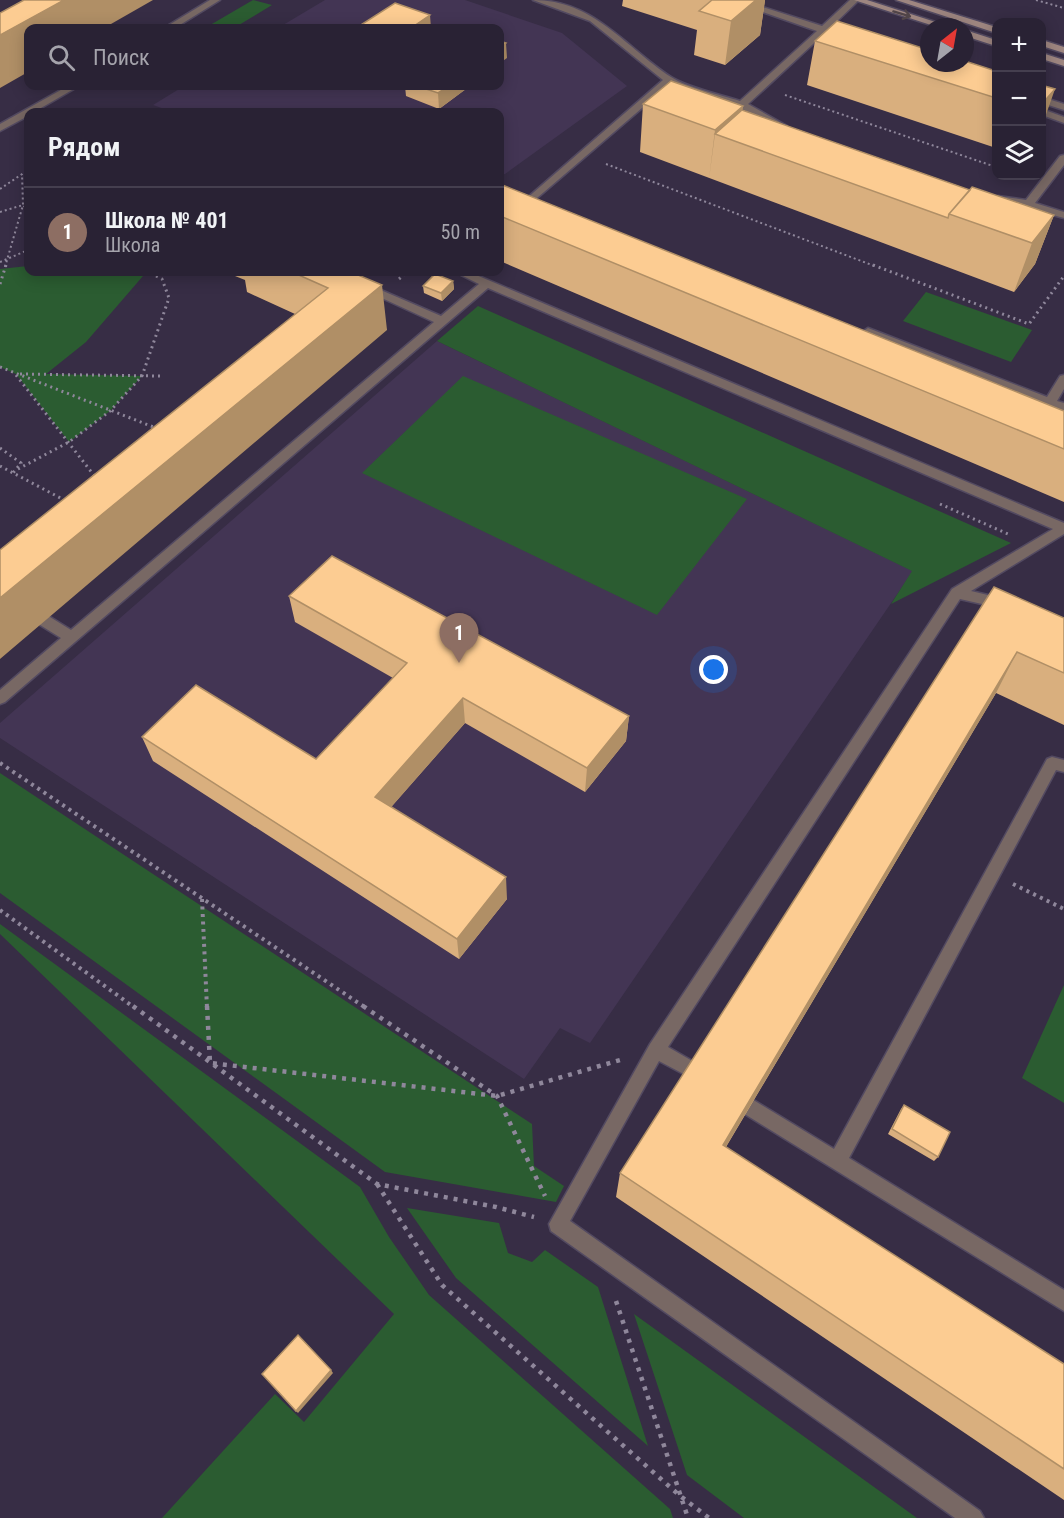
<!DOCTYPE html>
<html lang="ru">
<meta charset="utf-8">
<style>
:root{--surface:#292234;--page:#312a3c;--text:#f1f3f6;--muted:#a5a4ac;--line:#453f4f;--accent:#8bbbb9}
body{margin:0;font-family:"Roboto Condensed",sans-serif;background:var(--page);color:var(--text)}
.controls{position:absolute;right:18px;top:18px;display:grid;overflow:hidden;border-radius:12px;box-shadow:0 3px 15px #0003}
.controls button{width:54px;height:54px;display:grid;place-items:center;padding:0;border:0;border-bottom:2px solid var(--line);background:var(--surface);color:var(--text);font:30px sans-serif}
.compass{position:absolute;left:920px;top:18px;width:54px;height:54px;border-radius:50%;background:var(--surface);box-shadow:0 3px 15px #0003;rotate:31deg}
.you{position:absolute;left:714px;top:670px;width:21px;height:21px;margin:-15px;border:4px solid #fff;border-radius:50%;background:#1a73e8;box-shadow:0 0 0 9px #1a73e833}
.badge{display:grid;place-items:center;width:39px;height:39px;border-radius:50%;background:var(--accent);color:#fff;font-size:20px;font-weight:700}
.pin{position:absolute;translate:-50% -50px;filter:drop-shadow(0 2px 3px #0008)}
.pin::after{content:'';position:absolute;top:32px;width:21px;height:18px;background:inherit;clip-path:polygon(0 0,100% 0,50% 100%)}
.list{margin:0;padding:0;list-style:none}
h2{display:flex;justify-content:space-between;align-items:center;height:78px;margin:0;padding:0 24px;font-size:26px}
h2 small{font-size:20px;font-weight:400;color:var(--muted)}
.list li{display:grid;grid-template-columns:39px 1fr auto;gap:18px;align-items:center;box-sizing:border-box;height:90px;padding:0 24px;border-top:2px solid var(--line)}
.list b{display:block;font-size:22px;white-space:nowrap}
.list p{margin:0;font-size:20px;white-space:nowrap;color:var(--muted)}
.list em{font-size:20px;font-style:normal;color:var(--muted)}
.icon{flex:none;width:33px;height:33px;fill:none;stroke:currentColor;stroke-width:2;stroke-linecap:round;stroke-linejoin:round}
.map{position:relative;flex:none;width:1064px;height:1518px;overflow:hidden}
.search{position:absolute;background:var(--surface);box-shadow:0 3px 15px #0003;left:24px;top:24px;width:480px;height:66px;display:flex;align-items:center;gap:15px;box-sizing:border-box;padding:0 21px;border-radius:12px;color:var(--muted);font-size:22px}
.panel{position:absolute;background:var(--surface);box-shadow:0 3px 15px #0003;left:24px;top:108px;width:480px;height:168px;border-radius:12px}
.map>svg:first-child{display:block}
.built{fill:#433554}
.green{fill:#2b5c31}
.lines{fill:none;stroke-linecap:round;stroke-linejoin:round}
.service-casing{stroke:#534a61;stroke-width:3}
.secondary-casing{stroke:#534a61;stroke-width:3}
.path-far3{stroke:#8f879b;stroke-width:2;stroke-dasharray:2 3;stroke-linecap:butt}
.path-far2{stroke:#8f879b;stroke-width:3;stroke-dasharray:2 4;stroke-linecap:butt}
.path-far1{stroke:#8f879b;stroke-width:4;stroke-dasharray:3 4.5;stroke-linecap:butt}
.path{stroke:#8f879b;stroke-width:4.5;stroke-dasharray:4 6;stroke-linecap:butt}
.service{fill:#786864;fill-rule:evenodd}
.secondary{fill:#9e8680;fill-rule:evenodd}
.wall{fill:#d9af7e}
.shaded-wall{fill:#b08f66}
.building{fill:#fccc92;stroke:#b08f66;stroke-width:1.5}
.oneway{stroke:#504448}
</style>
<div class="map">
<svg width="1064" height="1518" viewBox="0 0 1064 1518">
<rect width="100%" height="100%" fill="#372d45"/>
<path class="built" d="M325 0H465L562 33 627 86 505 174 500 175V112H173L153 105 184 86H500V28H278Z
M437 341 913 571 590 1043 560 1028 524 1079 0 738V723Z"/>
<path class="green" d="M253 0 272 5 234 28H205Z
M28 266V272H135L143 276 86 342 46 374 142 376 110 411 69 442 16 374 0 367V269Z
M926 292 1032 330 1011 362 903 321Z
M478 306 1011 543 891 604 912 571 437 341Z
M463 376 747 499 657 615 362 473Z
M0 773 532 1124 534 1166 564 1186 556 1202 385 1172 0 893Z
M0 924 360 1187 389 1237 429 1295 670 1509 673 1518H162L275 1394 304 1422 394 1314 0 934Z
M1064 985V1103L1022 1078Z
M407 1208 499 1223 508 1253 532 1262 545 1250 598 1287 648 1446 456 1278Z
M634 1314 917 1518H744L687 1475Z"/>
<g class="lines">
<defs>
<path id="service" d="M210 0H220L175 28H164Z
M533 0C594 0 625 47 671 77 686 87 722 95 740 101L817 31 728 0H741L822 26 850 0H859L829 29 849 35V39L825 33 748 104 787 126V130H781L739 107 670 84 530 204 526 203V199L663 80 590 21Z
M68 86H79L34 112H28V116L0 131V124Z
M1042 97 1064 104V110L1042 103Z
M1042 109 1064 117V123L1042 115Z
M1064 155V165L1035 203 1064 212V218L993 199 998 196 1026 200 1060 156Z
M325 272H339L441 316 479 284 455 272H469L1064 523V534L971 591 1009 600 1011 604 1009 608 1004 609 960 599 668 1047 701 1066 704 1072 701 1078 695 1080 659 1061 570 1221 980 1511 984 1518H955L551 1231 549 1224 650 1044 952 589 1053 529 488 288 5 702 0 704V690L61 638 40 625 38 621 40 617H50L71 630 434 322Z
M868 328 1047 397 1060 376 1064 375V389L1057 401 1064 403V412L864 335 862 332Z
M1052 757 1064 760V772L1056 770 849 1158 1064 1290V1311L743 1113 740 1107 743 1101 749 1098 755 1101 834 1149 1047 759Z"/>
<path id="secondary" d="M854 0H867L951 27H937Z
M896 0H909L996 27V33Z
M965 30 996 40V46L965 36Z
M1042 40 1064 47V53L1042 46Z
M1042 53 1064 60V66L1042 59Z"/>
</defs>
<use href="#service" class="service-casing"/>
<use href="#secondary" class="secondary-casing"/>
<path class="path-far3" d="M1036 0 1064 8
M785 95 996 167
M606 164 877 267
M0 189 28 170
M0 212 23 205 28 210
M0 262 28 250
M5 267 23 205 22 174"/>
<path class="path-far2" d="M873 265 1029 324 1064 276
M399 279 407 272
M0 284 6 265
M0 367 156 428
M20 374 160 376
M16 375 96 478
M0 448 21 463 13 473
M0 466 66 501
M18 469 69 442 110 411 142 376 169 298 162 279 148 272
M940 504 1008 534"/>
<path class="path-far1" d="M0 763 366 1008
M1013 884 1064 909
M202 899 207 1008
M0 910 135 1008"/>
<path class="path" d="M133 1006 377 1184 496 1207 534 1217
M207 1006 210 1063 497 1096 620 1060
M363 1006 497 1096 545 1196
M377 1184 442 1285 679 1495 709 1518
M616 1301 688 1518"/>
<use href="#service" class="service"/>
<use href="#secondary" class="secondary"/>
</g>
<path class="wall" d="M623 0H765L760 35 725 65 694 55 697 30 622 6Z
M815 41 996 71V148L807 85Z
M405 86H470L439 109 406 96Z
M643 104 743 106 742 110 970 190 1054 215 1035 264 1014 292 640 152Z
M500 184 1064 411V502L500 261Z
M225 272H351L387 330 295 314 247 292 245 280Z
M453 281 454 289 442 301 424 293 423 286Z
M994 587 1064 618V725L996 693 726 1147 1064 1364V1500L616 1197 620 1173Z
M289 596 629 716 626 741 585 792 465 723 391 807 507 899 459 959 153 761 142 737 316 759 393 678 295 622Z
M904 1105 938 1157 934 1161 888 1134 901 1109Z"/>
<path class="shaded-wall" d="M64 0H153L104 28H28V72L0 88V35Z
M756 0H765L760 35 725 65 731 21Z
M430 15 431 28H411Z
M506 43 507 58 500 63V48Z
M449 86H470L439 109 438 93Z
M1055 89 1041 129V105Z
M743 106 738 142 715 134 709 179 715 130Z
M1054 215 1035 264 1014 292 1032 243Z
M453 281 454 289 442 301 441 293Z
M382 285 387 330 0 659V598Z
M1017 652 996 693 712 1170 723 1145Z
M463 698 465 723 379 821 375 797Z
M629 716 626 741 585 792 587 768Z
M506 877 507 899 459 959 457 939Z
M331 1370 333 1373 298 1413 296 1411Z"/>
<path class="building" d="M24 0H64L0 35V13Z
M712 0H756L731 21 699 11Z
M395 3 430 15 411 28H356Z
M837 21 929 50V63H965V61L996 71V98L815 41Z
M500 41 506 43 500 48Z
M671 81 743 106 715 130 643 104Z
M1041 85 1055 89 1041 105Z
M417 86H449L438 93Z
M742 110 970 190 949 214 948 218 715 134Z
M500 184 1064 411V449L500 216Z
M972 187 1054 215 1032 243 949 214Z
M292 272H351L382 285 0 598V550L328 288Z
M435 274 453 281 441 293 423 286Z
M332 556 629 716 587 768 463 698 375 797 506 877 457 939 142 737 196 685 316 759 407 663 289 596Z
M994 587 1064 618V673L1017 652 723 1145 1064 1364V1469L620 1173Z
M904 1105 950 1132 938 1157 892 1129Z
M298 1335 331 1370 296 1411 262 1374Z"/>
<defs><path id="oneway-shaft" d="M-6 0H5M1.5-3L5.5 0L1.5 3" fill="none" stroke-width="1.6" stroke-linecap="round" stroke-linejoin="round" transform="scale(1.5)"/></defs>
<use class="oneway" href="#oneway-shaft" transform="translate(902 14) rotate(17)"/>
</svg>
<div class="controls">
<button>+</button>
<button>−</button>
<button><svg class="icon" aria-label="layers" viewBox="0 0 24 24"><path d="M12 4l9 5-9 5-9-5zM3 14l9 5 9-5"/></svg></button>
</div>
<svg class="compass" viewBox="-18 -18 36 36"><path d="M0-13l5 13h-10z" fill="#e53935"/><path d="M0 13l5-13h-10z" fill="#a5a4ac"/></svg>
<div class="you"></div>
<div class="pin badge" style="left:459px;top:663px;background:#8d6e63">1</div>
<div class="search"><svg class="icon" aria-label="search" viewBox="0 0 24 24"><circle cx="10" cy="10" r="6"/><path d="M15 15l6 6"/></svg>Поиск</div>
<section class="panel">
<h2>Рядом<small></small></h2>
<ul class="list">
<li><span class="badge" style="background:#8d6e63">1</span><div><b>Школа № 401</b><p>Школа</p></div><em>50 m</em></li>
</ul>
</section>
</div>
